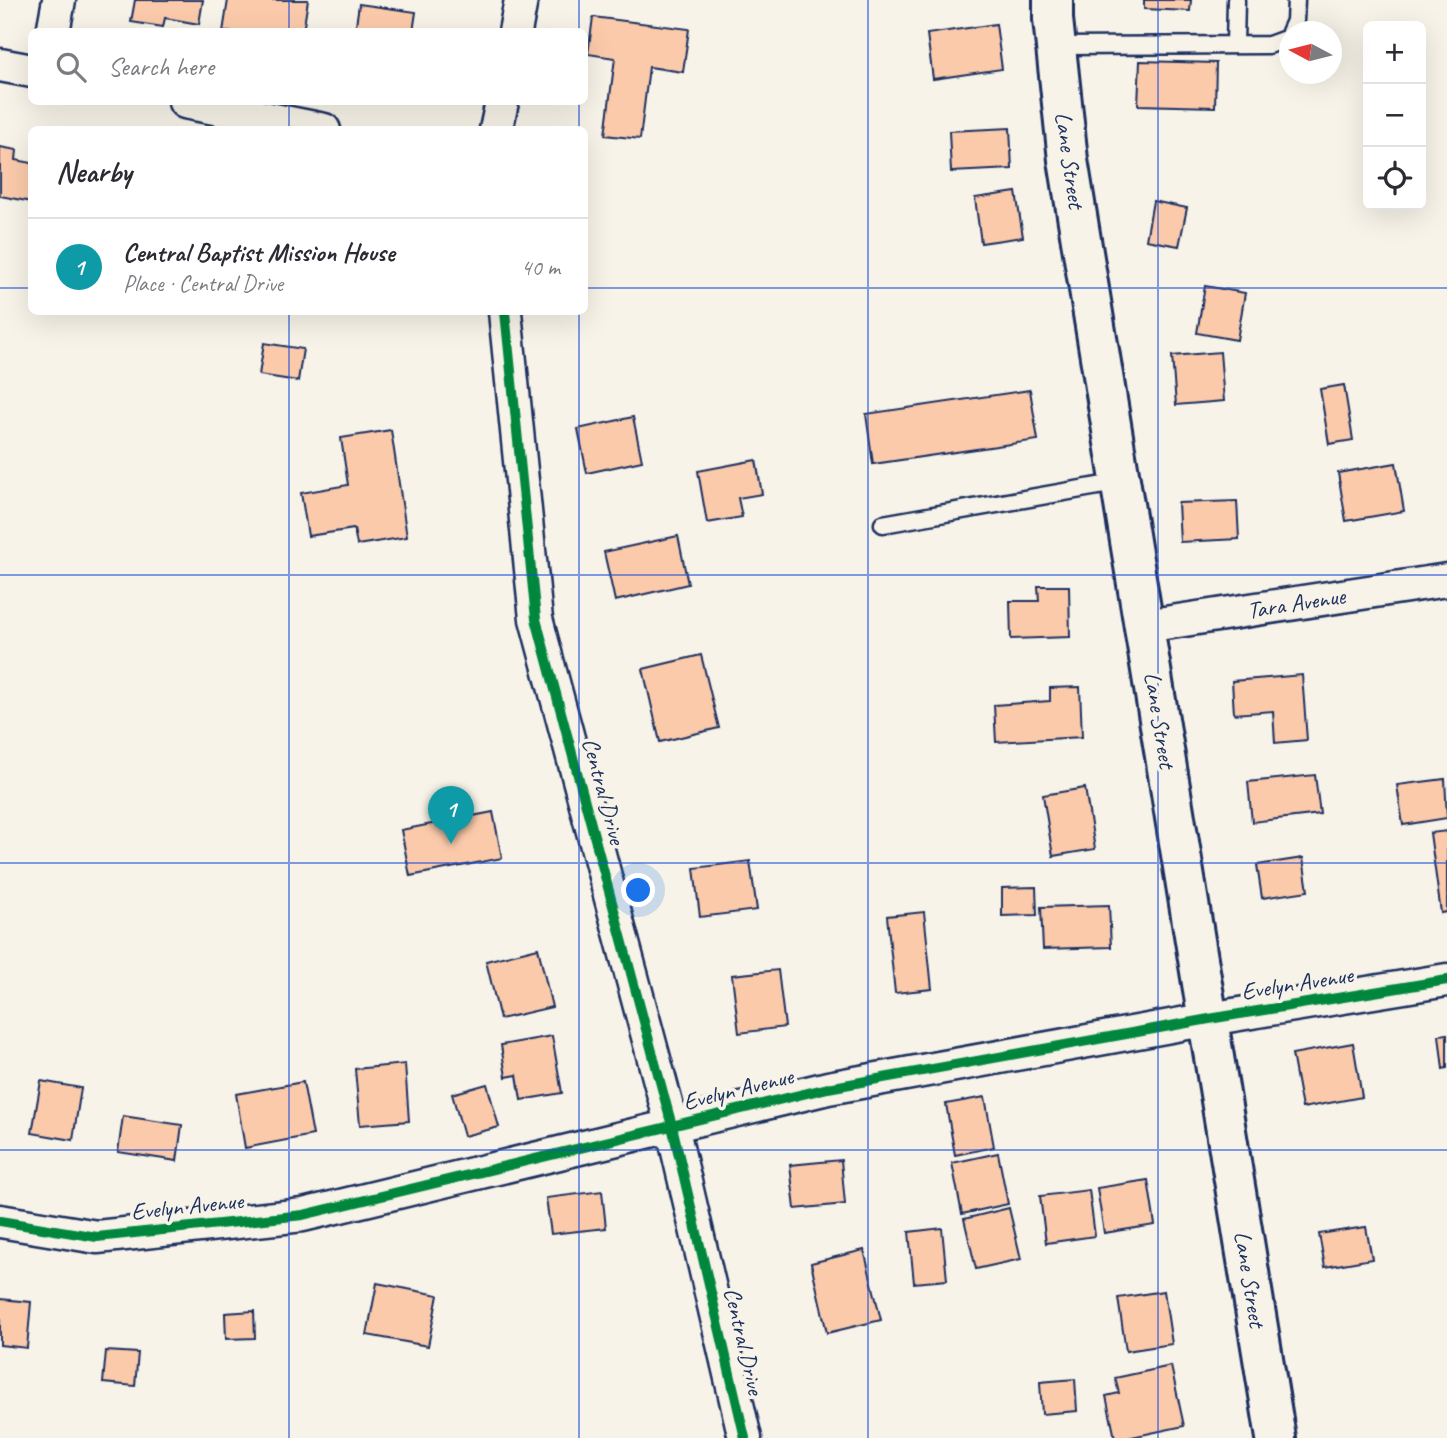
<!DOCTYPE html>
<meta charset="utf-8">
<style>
:root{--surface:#fff;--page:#f2f2f3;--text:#2b2b33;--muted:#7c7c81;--line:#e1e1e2;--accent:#1a73e8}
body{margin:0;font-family:Caveat,sans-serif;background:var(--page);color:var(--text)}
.controls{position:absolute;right:21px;top:21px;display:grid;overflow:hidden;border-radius:10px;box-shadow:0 7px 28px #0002}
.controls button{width:63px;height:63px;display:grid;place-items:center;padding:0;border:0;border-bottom:2px solid var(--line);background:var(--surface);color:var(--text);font:35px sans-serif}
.compass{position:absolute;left:1279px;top:21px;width:63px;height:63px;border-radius:50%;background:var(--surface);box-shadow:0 7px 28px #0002;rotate:277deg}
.you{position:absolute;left:639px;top:891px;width:24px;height:24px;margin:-18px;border:5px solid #fff;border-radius:50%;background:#1a73e8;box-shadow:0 0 0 10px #1a73e833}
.badge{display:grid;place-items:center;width:46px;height:46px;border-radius:50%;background:var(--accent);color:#fff;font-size:23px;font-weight:700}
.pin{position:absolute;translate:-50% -58px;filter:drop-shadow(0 2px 4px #0008)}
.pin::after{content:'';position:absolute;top:37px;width:24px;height:21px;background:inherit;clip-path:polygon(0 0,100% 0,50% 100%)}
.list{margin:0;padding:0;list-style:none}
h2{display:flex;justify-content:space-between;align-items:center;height:91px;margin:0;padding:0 28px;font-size:30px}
h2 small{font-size:23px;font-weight:400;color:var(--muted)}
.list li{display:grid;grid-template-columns:46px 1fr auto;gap:21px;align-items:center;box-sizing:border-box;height:98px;padding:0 28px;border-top:2px solid var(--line)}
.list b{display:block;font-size:26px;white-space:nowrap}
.list p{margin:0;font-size:23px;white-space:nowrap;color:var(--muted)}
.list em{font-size:23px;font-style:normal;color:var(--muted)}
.icon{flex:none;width:38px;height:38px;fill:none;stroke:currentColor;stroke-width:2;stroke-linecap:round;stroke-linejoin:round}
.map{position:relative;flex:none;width:1447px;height:1438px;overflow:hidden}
.search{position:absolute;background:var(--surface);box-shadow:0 7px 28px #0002;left:28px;top:28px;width:560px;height:77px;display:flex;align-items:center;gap:18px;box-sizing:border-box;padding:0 24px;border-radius:10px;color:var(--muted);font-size:26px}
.panel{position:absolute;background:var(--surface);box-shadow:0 7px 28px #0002;left:28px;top:126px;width:560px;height:189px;border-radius:10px}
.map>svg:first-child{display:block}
.building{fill:#fbcaab;stroke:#1b2f5e;stroke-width:2}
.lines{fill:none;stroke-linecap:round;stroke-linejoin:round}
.lane-casing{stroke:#1b2f5e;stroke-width:21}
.street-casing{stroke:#1b2f5e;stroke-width:37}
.secondary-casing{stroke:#1b2f5e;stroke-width:44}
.lane{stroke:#f7f3e8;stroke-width:16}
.street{stroke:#f7f3e8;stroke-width:32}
.secondary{stroke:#f7f3e8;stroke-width:38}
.cycleway-casing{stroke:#f7f3e8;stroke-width:15}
.cycleway{stroke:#00873e;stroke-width:10}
.grid{fill:none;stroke:#1d4ed8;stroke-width:2;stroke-opacity:0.55}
.labels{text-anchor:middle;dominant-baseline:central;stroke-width:7;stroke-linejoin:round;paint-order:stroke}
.street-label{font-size:24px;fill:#1b2f5e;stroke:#f7f3e8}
</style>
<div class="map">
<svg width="1447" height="1438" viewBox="0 0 1447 1438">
<rect width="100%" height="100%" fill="#f7f3e8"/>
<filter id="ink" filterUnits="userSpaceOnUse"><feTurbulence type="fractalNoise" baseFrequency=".0143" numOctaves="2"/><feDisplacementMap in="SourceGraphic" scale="14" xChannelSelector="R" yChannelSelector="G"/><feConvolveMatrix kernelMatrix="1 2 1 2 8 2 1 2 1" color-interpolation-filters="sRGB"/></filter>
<g filter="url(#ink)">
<path class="building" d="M135 0H203L199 24 165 18 163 27 131 22Z
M228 0H308L303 32H223Z
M1144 0H1191L1190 11 1144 9Z
M359 4 416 12 413 32H355Z
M593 17 689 29 683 72 649 67 640 139 605 135 615 58 588 54Z
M996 24 1002 69 933 79 927 34Z
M1140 61 1216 63 1215 107 1138 105Z
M1010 128 1012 169 951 172 949 131Z
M0 147 17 150 16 160 32 163V202L0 196Z
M1016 192 1023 237 981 243 975 198Z
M1153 201 1187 208 1179 246 1146 240Z
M1205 286 1245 293 1237 340 1197 333Z
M264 343 303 349 298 381 259 375Z
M1220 352 1224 401 1176 405 1172 356Z
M1344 385 1353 440 1329 444 1320 389Z
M1030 390 1038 440 873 464 866 414Z
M633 417 642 461 587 473 578 429Z
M391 430 407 537 357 545 354 529 308 536 301 493 348 485 341 438Z
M756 460 762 494 738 498 742 517 707 523 698 471Z
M1396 463 1404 511 1346 521 1338 473Z
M1237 501 1239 539 1180 542 1178 503Z
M678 536 688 584 615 601 604 552Z
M1038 586H1069L1070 637 1011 639 1010 601H1039Z
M701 655 719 728 660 742 643 669Z
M1302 675 1307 740 1275 743 1273 711 1234 714 1232 681Z
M1080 687 1082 737 996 742 994 705 1050 701V688Z
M1315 775 1320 814 1252 822 1248 782Z
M1445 779 1447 818 1403 825 1397 785Z
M1085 788 1095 849 1053 856 1043 795Z
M493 812 502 858 410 876 401 830Z
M1447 831V912L1441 913 1430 833Z
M1303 858 1308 891 1262 898 1257 865Z
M750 861 757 910 700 917 694 868Z
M1036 887 1037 915 1002 916V888Z
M1109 905 1111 947 1043 949 1041 907Z
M924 912 932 989 895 993 887 916Z
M538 948 552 1007 500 1019 486 961Z
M778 970 785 1027 739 1033 732 975Z
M1447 1034V1068L1443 1069 1439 1035Z
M552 1036 562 1093 521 1100 517 1075 506 1077 501 1045Z
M1353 1043 1362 1097 1302 1108 1292 1054Z
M405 1064 409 1121 360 1125 355 1069Z
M41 1081 81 1088 73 1140 32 1133Z
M303 1082 313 1135 245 1148 236 1094Z
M487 1084 499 1127 464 1136 452 1094Z
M985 1097 994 1147 955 1155 946 1104Z
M123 1116 182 1125 177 1161 118 1152Z
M998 1153 1008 1204 962 1214 952 1163Z
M841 1160 845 1204 795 1209 790 1165Z
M1148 1180 1155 1225 1104 1233 1097 1188Z
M1089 1190 1095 1236 1046 1243 1040 1196Z
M602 1191 606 1228 551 1234 546 1198Z
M1009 1208 1021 1259 976 1269 964 1219Z
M1366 1227 1372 1259 1325 1267 1319 1234Z
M942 1228 947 1280 914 1283 909 1232Z
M864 1250 881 1320 827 1333 811 1263Z
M377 1283 438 1295 428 1346 367 1335Z
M1164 1291 1172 1344 1126 1351 1118 1298Z
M0 1299 31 1302 27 1348 0 1345Z
M254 1311 255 1338 226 1339 225 1313Z
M106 1351 138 1353 135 1386 103 1383Z
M1171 1366 1184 1426 1127 1438H1115L1106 1396 1119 1393 1115 1378Z
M1075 1379 1077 1411 1042 1414 1040 1382Z"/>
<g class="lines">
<defs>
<path id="lane" d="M1290 32 1295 21 1296 0
M1235 45 1236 0
M1056 46 1269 45 1288 38 1290 33
M883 524 1121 482"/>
<path id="street" d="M53 32 59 0
M515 32 521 0
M0 65 32 71
M185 102 324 130
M496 130 502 102
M505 312 536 619 672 1126 745 1438
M1145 626 1447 580
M0 1221 97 1237 303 1215 828 1088 1209 1019 1447 980"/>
<path id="secondary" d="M1053 0V19L1068 160 1276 1438"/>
</defs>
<use href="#lane" class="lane-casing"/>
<use href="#street" class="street-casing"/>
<use href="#secondary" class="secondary-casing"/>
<use href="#lane" class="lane"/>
<use href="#street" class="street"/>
<use href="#secondary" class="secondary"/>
<defs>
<path id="cycleway" d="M505 312 536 619 672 1126 745 1438
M0 1221 97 1237 303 1215 828 1088 1209 1019 1447 980"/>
</defs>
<use href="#cycleway" class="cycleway-casing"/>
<use href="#cycleway" class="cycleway"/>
</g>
</g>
<path class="grid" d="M289 0V32M579 0V32M868 0V1438M1158 0V1438M289 102V130M579 102V130M0 288H32M584 288H1447M289 312V1438M579 312V1438M0 575H1447M0 863H1447M0 1150H1447"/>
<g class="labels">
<g class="street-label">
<text transform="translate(1070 160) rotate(82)">Lane Street</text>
<text transform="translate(1296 603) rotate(-9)">Tara Avenue</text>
<text transform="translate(1160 720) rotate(81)">Lane Street</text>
<text transform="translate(604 791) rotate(75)">Central Drive</text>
<text transform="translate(1297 983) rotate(-9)">Evelyn Avenue</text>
<text transform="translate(738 1089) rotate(-14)">Evelyn Avenue</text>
<text transform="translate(187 1206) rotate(-6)">Evelyn Avenue</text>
<text transform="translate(1250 1279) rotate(81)">Lane Street</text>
<text transform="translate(744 1341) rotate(77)">Central Drive</text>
</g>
</g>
</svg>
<div class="controls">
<button>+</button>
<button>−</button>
<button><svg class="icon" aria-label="locate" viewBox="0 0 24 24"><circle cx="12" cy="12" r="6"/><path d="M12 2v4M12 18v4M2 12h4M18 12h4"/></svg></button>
</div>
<svg class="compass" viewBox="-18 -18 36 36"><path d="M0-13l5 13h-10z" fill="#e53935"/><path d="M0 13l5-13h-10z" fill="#7c7c81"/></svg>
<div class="you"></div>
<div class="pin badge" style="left:451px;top:844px;background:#0f9aa8">1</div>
<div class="search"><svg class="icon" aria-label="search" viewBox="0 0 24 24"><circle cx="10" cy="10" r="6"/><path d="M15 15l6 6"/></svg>Search here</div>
<section class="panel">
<h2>Nearby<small></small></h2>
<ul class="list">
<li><span class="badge" style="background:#0f9aa8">1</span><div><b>Central Baptist Mission House</b><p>Place · Central Drive</p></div><em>40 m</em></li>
</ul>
</section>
</div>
